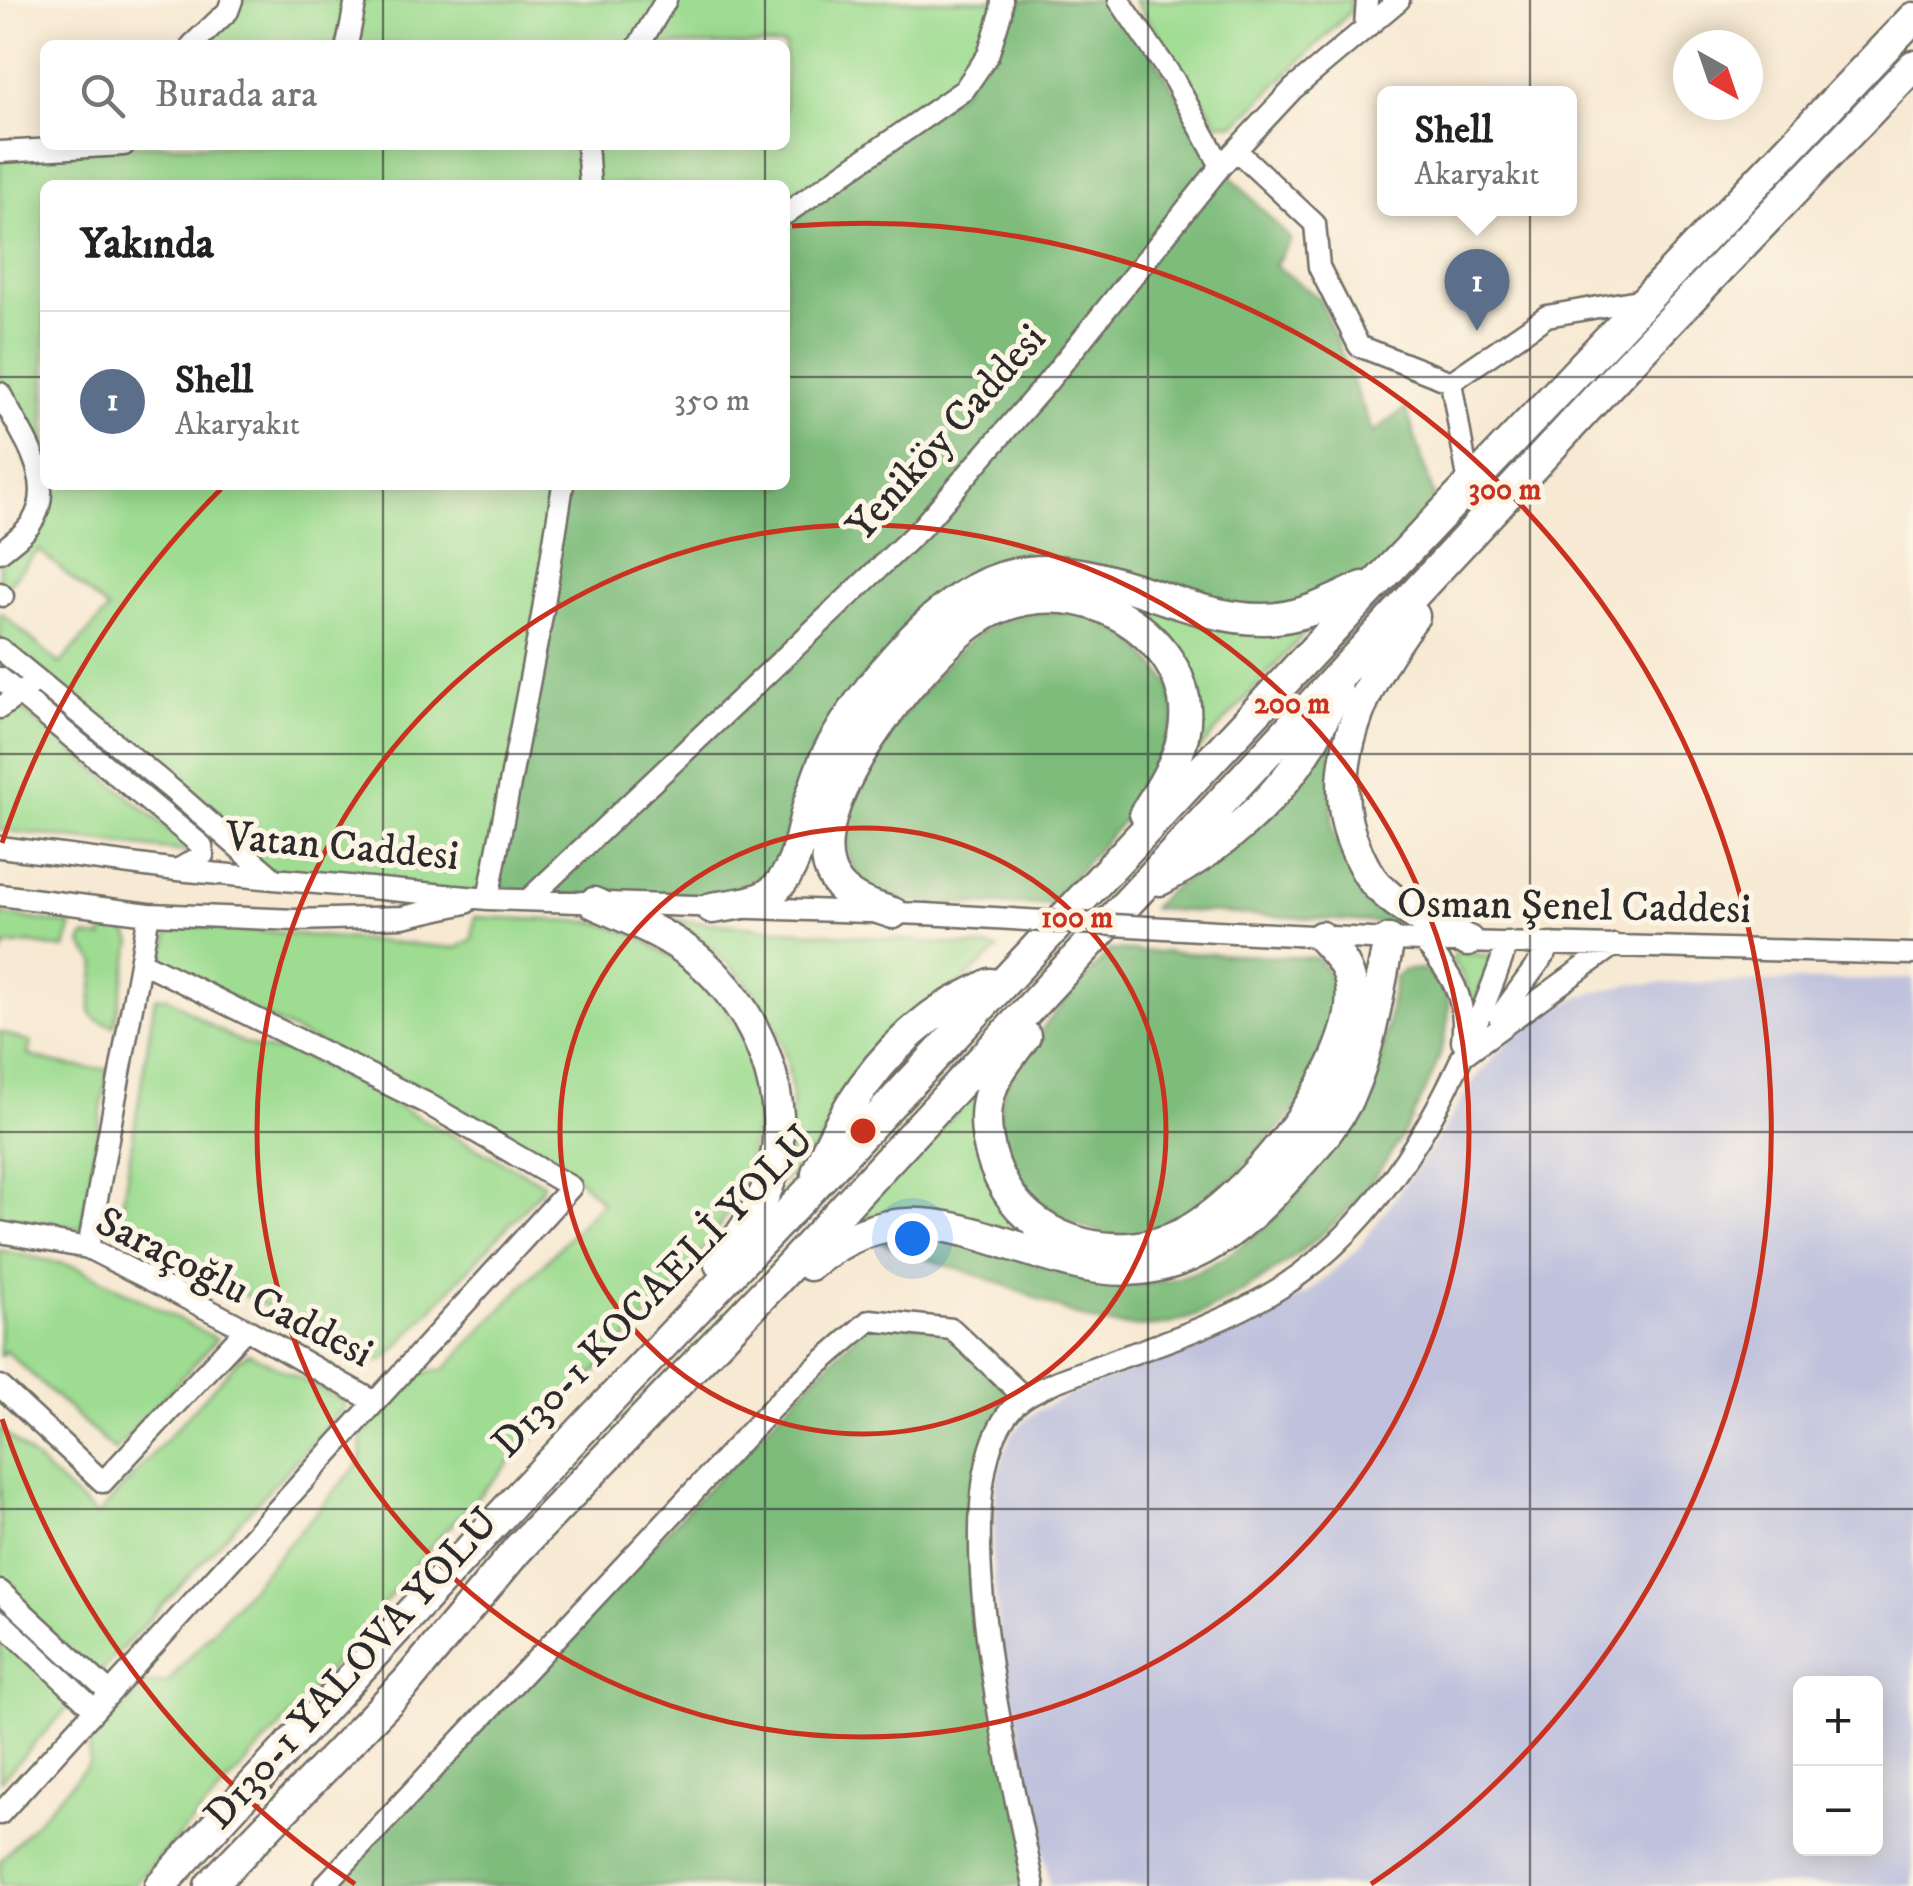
<!DOCTYPE html>
<html lang="tr">
<meta charset="utf-8">
<style>
:root{--surface:#fff;--page:#f2f2f2;--text:#222;--muted:#767676;--line:#e0e0e0;--accent:#0f766e}
body{margin:0;font-family:"IM FELL DW Pica",serif;background:var(--page);color:var(--text)}
.controls{position:absolute;right:30px;bottom:30px;display:grid;overflow:hidden;border-radius:15px;box-shadow:0 5px 25px #0003}
.controls button{width:90px;height:90px;display:grid;place-items:center;padding:0;border:0;border-bottom:2px solid var(--line);background:var(--surface);color:var(--text);font:50px sans-serif}
.compass{position:absolute;left:1673px;top:30px;width:90px;height:90px;border-radius:50%;background:var(--surface);box-shadow:0 5px 25px #0003;rotate:140deg}
.you{position:absolute;left:912px;top:1238px;width:35px;height:35px;margin:-25px;border:8px solid #fff;border-radius:50%;background:#1a73e8;box-shadow:0 0 0 15px #1a73e833}
.badge{display:grid;place-items:center;width:65px;height:65px;border-radius:50%;background:var(--accent);color:#fff;font-size:32px;font-weight:700}
.pin{position:absolute;translate:-50% -82px;filter:drop-shadow(0 2px 5px #0008)}
.pin::after{content:'';position:absolute;top:52px;width:35px;height:30px;background:inherit;clip-path:polygon(0 0,100% 0,50% 100%)}
.popup{position:absolute;left:1377px;top:86px;width:200px;height:130px;box-sizing:border-box;display:grid;place-content:center;border-radius:15px;background:var(--surface);filter:drop-shadow(0 2px 8px #0005);font-size:32px;white-space:nowrap;color:var(--muted)}
.popup b{font-size:38px;color:var(--text)}
.popup::after{content:'';position:absolute;left:50%;top:100%;margin-left:-20px;border:20px solid transparent;border-top-color:var(--surface)}
.list{margin:0;padding:0;list-style:none}
h2{display:flex;justify-content:space-between;align-items:center;height:130px;margin:0;padding:0 40px;font-size:42px}
h2 small{font-size:32px;font-weight:400;color:var(--muted)}
.list li{display:grid;grid-template-columns:65px 1fr auto;gap:30px;align-items:center;box-sizing:border-box;height:180px;padding:0 40px;border-top:2px solid var(--line)}
.list b{display:block;font-size:38px;white-space:nowrap}
.list p{margin:0;font-size:32px;white-space:nowrap;color:var(--muted)}
.list em{font-size:32px;font-style:normal;color:var(--muted)}
.icon{flex:none;width:55px;height:55px;fill:none;stroke:currentColor;stroke-width:2;stroke-linecap:round;stroke-linejoin:round}
.map{position:relative;flex:none;width:1913px;height:1886px;overflow:hidden}
.search{position:absolute;background:var(--surface);box-shadow:0 5px 25px #0003;left:40px;top:40px;width:750px;height:110px;display:flex;align-items:center;gap:25px;box-sizing:border-box;padding:0 35px;border-radius:15px;color:var(--muted);font-size:38px}
.panel{position:absolute;background:var(--surface);box-shadow:0 5px 25px #0003;left:40px;top:180px;width:750px;height:310px;border-radius:15px}
.map>svg:first-child{display:block}
.industrial{fill:#c0c2dd;fill-rule:evenodd}
.green{fill:#9ddc91;stroke:#64845e;stroke-width:2.5}
.forest{fill:#7ebc7b;stroke:#547453;stroke-width:2.5}
.lines{fill:none;stroke-linecap:round;stroke-linejoin:round}
.minor-casing{stroke:#726e66;stroke-width:25}
.highway-casing{stroke:#726e66;stroke-width:35}
.minor{stroke:#fff;stroke-width:20}
.highway{stroke:#fff;stroke-width:30}
.minor-bridge-casing{stroke:#726e66;stroke-width:25;stroke-linecap:butt}
.minor-bridge{stroke:#fff;stroke-width:20}
.grid{fill:none;stroke:#2b2b2b;stroke-width:2.5;stroke-opacity:0.55}
.ring{fill:none;stroke:#c8321e;stroke-width:5}
.labels{text-anchor:middle;dominant-baseline:central;stroke-width:10;stroke-linejoin:round;paint-order:stroke}
.street-label{font-size:42px;fill:#2b2b2b;stroke:#fcf5e5}
.centre{fill:#c8321e;stroke:#fcf5e5;stroke-width:5}
.ring-label{font-size:30px;text-anchor:middle;font-weight:bold;fill:#c8321e;stroke:#fcf5e5;stroke-width:10;stroke-linejoin:round;paint-order:stroke}
</style>
<div class="map">
<svg width="1913" height="1886" viewBox="0 0 1913 1886">
<rect width="100%" height="100%" fill="#fcf5e5"/>
<filter id="ink" filterUnits="userSpaceOnUse"><feTurbulence type="fractalNoise" baseFrequency=".01" numOctaves="2"/><feDisplacementMap in="SourceGraphic" scale="20" xChannelSelector="R" yChannelSelector="G"/><feConvolveMatrix kernelMatrix="1 2 1 2 8 2 1 2 1" color-interpolation-filters="sRGB"/></filter>
<filter id="wash" filterUnits="userSpaceOnUse"><feTurbulence type="fractalNoise" baseFrequency=".0048" numOctaves="4" result="noise"/><feDisplacementMap in="SourceGraphic" scale="40" xChannelSelector="R" yChannelSelector="G"/><feGaussianBlur stdDeviation="2.25" result="paint"/><feColorMatrix in="noise" values="0 0 0 0 0 0 0 0 0 0 0 0 0 0 0 0 0 1.4 0 .05"/><feComposite in="paint" operator="in"/></filter>
<g filter="url(#wash)">
<rect width="100%" height="100%" fill="#f7e9d3"/>
<path class="industrial" d="M1913 979V1886H1050L1022 1741 1003 1669 992 1560 996 1479 1011 1434 1035 1412 1072 1393 1236 1328 1309 1292 1357 1250 1436 1141 1475 1079 1517 1032 1580 996 1632 984ZM1800 1684H1876V1848H1800Z"/>
<path class="green" d="M232 0H1002L964 90 785 214V185H45V485H563L488 899 273 878 0 649V612L60 664 108 610 39 550 5 588 0 583V552L42 501 0 393V152L88 145H785V45H192Z
M1134 0H1350L1351 11 1236 124 1218 123Z
M1120 599 1319 617 1198 751C1199 738 1202 724 1202 711 1199 664 1159 621 1120 599Z
M0 691 189 846 188 852 0 830Z
M0 914 72 925 65 949 30 943 5 946 0 958Z
M475 917 596 922 636 935 710 982 761 1069 760 1104 747 1170 735 1200 707 1245 667 1296 432 1545 301 1704 133 1886H0V1861L89 1764V1744L142 1688 152 1683H167L361 1461 362 1436 419 1373 444 1370 602 1202 571 1171 426 1095 231 1001 221 990 163 960 170 928 177 924 457 948 472 939Z
M674 920 993 948 998 950 876 1056 818 1146 782 1184C811 1060 777 992 674 920Z
M103 926C118 927 126 927 132 942L114 1026 97 1020 90 1012 96 963 81 944 84 936 102 938Z
M1454 952 1492 956 1474 1004H1470L1463 976 1452 960Z
M168 997C203 1019 248 1058 291 1050L543 1183 542 1189 387 1358C371 1366 347 1360 339 1343L118 1231 155 998Z
M0 1032 31 1042 28 1055C54 1064 80 1069 108 1069L82 1229 0 1217Z
M978 1090 975 1120 1043 1237 906 1212 851 1220Z
M0 1250 77 1267 217 1339 115 1451 6 1351 0 1356Z
M249 1353 344 1401 345 1407 0 1781V1428L97 1516 239 1359Z"/>
<path class="forest" d="M1002 0H1119L1221 166 1291 240 1275 265 1320 299 1373 433 1406 408 1440 515 1379 580 1288 617 1145 590 975 589 762 899H488L563 485H785V214L964 90Z
M1065 612 1096 618 1127 633 1171 684 1175 720 1148 792 1049 905C1005 903 903 910 868 889 857 882 852 869 849 857 834 794 888 733 925 689 942 668 961 645 984 630 1010 614 1035 613 1065 612Z
M1364 676C1354 716 1323 801 1335 838 1346 870 1382 899 1404 924L1152 909 1163 896 1211 859Z
M1110 950 1317 958 1337 987C1337 1026 1323 1067 1302 1101 1295 1114 1282 1125 1272 1135 1242 1169 1213 1204 1171 1225 1123 1249 1059 1227 1027 1188 1004 1161 994 1123 1004 1089 1014 1055 1084 980 1110 950Z
M1405 970H1426C1436 981 1449 991 1449 1008 1448 1068 1385 1174 1343 1215 1305 1252 1227 1309 1177 1322 1154 1329 1115 1327 1093 1321 1061 1312 1026 1292 994 1281 955 1267 915 1257 878 1241 897 1239 920 1232 938 1235 993 1245 1044 1271 1099 1282 1140 1290 1187 1280 1223 1258 1275 1227 1356 1131 1376 1073 1386 1043 1390 1008 1395 977Z
M870 1320 952 1329 1024 1397 1007 1414 979 1531 1034 1886H324Z"/>
</g>
<g filter="url(#ink)">
<g class="lines">
<defs>
<path id="minor" d="M1119 0 1174 80 1221 166
M1365 26 1367 0
M192 45 228 11 232 0
M347 45 356 0
M639 45 666 0
M587 145 590 185
M1236 150 1315 224 1319 267 1359 346 1451 382
M0 152 124 145
M785 214 964 90 988 55 1001 13 1002 0
M1451 382 1547 316 1644 299
M1451 382 1469 484
M0 393C19 432 61 483 30 525 23 535 10 544 0 552
M0 593 3 596
M0 649 176 793 273 878
M0 678 202 846 203 855 177 870
M0 708 29 687
M0 847 177 870 488 899 925 914
M0 895 149 914 295 920 403 917 466 903
M530 898 920 529 1046 384 1221 166 1293 89 1399 0
M488 899 542 616 563 485
M1234 932 1389 940 1913 954
M1423 941C1450 972 1468 998 1462 1041
M1499 1017 1552 944
M1461 1057 1614 945
M0 1232 88 1248 246 1329 375 1402
M88 1248 149 914
M0 1386 103 1482 246 1329
M0 1591 110 1693
M0 1621 95 1710
M0 1814 571 1187 426 1103 142 962
M324 1886 786 1393 870 1320 952 1329 1024 1397
M1034 1886C1013 1782 939 1495 1010 1411 1022 1396 1038 1390 1055 1382 1130 1352 1212 1331 1280 1288 1397 1214 1464 1068 1508 942"/>
<path id="highway" d="M1414 616C1366 679 1319 772 1357 852 1363 865 1370 880 1382 890 1406 913 1438 926 1468 941
M1160 880C1218 850 1275 803 1309 746 1319 729 1327 709 1337 691
M594 903C624 917 656 929 683 948 749 993 791 1084 775 1163 768 1199 741 1235 720 1264
M712 908C734 904 760 904 776 888 801 864 800 827 811 797 817 780 822 762 831 747 862 693 918 621 973 590 1073 534 1165 619 1262 619 1299 619 1330 603 1363 587
M893 913C872 906 847 900 835 880 792 814 923 656 975 621 1037 579 1119 595 1164 654 1206 711 1179 762 1145 813
M1025 1036C1014 1052 998 1069 992 1087 979 1119 989 1161 1006 1189 1040 1246 1121 1263 1180 1235 1247 1203 1367 1058 1350 980 1346 962 1333 950 1321 937
M817 1173C841 1111 876 1059 929 1018 947 1004 970 995 990 984
M810 1265C908 1185 977 1242 1082 1265 1176 1286 1238 1235 1296 1168 1316 1146 1338 1121 1350 1094 1371 1046 1378 992 1389 940
M160 1886 520 1495 830 1169 1352 609 1913 18
M210 1886 406 1683 518 1549 773 1284 1633 359 1913 66"/>
</defs>
<use href="#minor" class="minor-casing"/>
<use href="#highway" class="highway-casing"/>
<use href="#minor" class="minor"/>
<use href="#highway" class="highway"/>
<defs>
<path id="minor-bridge" d="M925 914 1234 932"/>
</defs>
<use href="#minor-bridge" class="minor-bridge-casing"/>
<use href="#minor-bridge" class="minor-bridge"/>
</g>
</g>
<path class="grid" d="M383 0V45M765 0V45M1148 0V1886M1530 0V1886M383 145V185M765 145V185M0 377H45M785 377H1913M383 485V1886M765 485V1886M0 754H1913M0 1132H1913M0 1509H1913"/>
<g class="ring">
<circle cx="863" cy="1131" r="303"/>
<circle cx="863" cy="1131" r="606"/>
<path d="M355 1884A908 908 0 0 1 2 1419M2 843A908 908 0 0 1 221 489M792 226A908 908 0 0 1 1371 1884"/>
</g>
<g class="labels">
<g class="street-label">
<text transform="translate(947 433) rotate(-48)">Yeniköy Caddesi</text>
<text transform="translate(342 847) rotate(5)">Vatan Caddesi</text>
<text transform="translate(1574 907) rotate(1)">Osman Şenel Caddesi</text>
<text transform="translate(234 1288) rotate(27)">Saraçoğlu Caddesi</text>
<text transform="translate(654 1292) rotate(-46)">D130-1 KOCAELİ YOLU</text>
<text transform="translate(352 1669) rotate(-48)">D130-1 YALOVA YOLU</text>
</g>
</g>
<circle cx="863" cy="1131" r="15" class="centre"/>
<g class="ring-label">
<text x="1505" y="499">300 m</text>
<text x="1292" y="713">200 m</text>
<text x="1077" y="927">100 m</text>
</g>
</svg>
<div class="controls">
<button>+</button>
<button>−</button>
</div>
<svg class="compass" viewBox="-18 -18 36 36"><path d="M0-13l5 13h-10z" fill="#e53935"/><path d="M0 13l5-13h-10z" fill="#767676"/></svg>
<div class="you"></div>
<div class="pin badge" style="left:1477px;top:331px;background:#5c6f8a">1</div>
<div class="popup"><b>Shell</b>Akaryakıt</div>
<div class="search"><svg class="icon" aria-label="search" viewBox="0 0 24 24"><circle cx="10" cy="10" r="6"/><path d="M15 15l6 6"/></svg>Burada ara</div>
<section class="panel">
<h2>Yakında<small></small></h2>
<ul class="list">
<li><span class="badge" style="background:#5c6f8a">1</span><div><b>Shell</b><p>Akaryakıt</p></div><em>350 m</em></li>
</ul>
</section>
</div>
